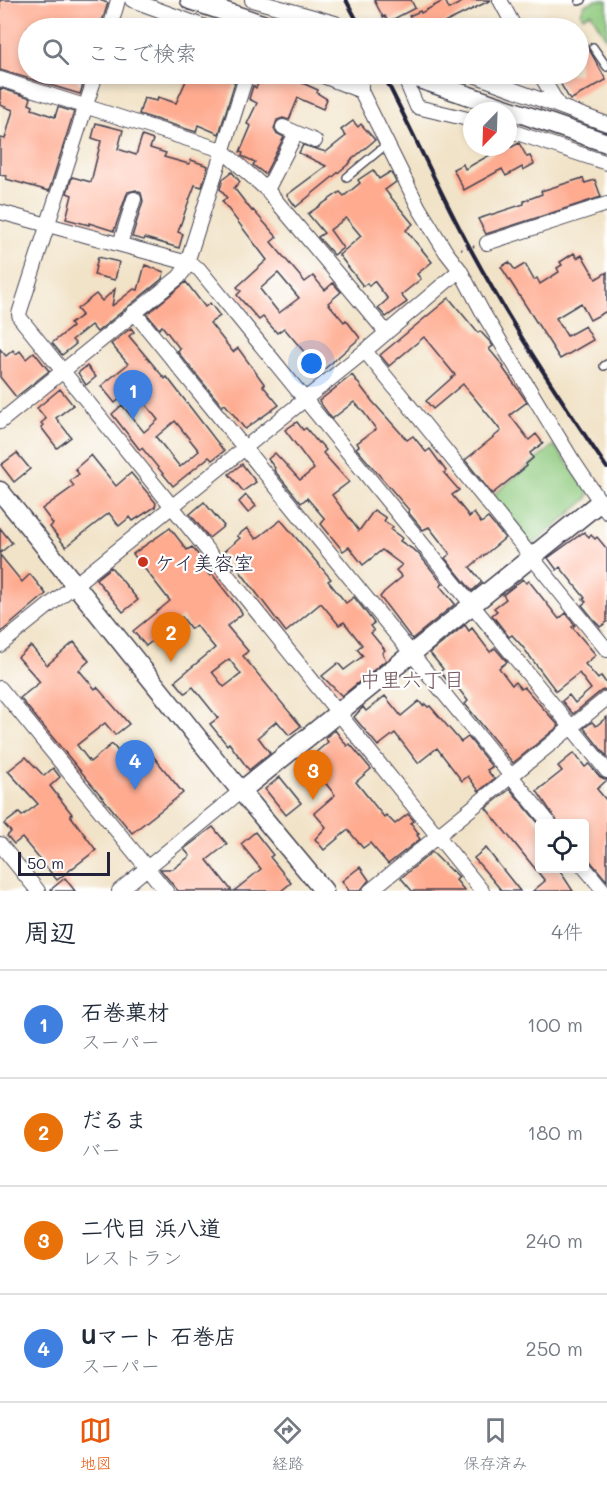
<!DOCTYPE html>
<html lang="ja">
<meta charset="utf-8">
<style>
:root{--surface:#fff;--page:#f6f6f7;--text:#1f2937;--muted:#747a83;--line:#e0e1e3;--accent:#ea580c}
body{margin:0;font-family:Mali,"Klee One",sans-serif;background:var(--page);color:var(--text)}
.controls{position:absolute;right:18px;bottom:18px;display:grid;overflow:hidden;border-radius:6px;box-shadow:0 3px 9px #0003}
.controls button{width:54px;height:54px;display:grid;place-items:center;padding:0;border:0;border-bottom:2px solid var(--line);background:var(--surface);color:var(--text);font:30px sans-serif}
.compass{position:absolute;left:463px;top:102px;width:54px;height:54px;border-radius:50%;background:var(--surface);box-shadow:0 3px 9px #0003;rotate:203deg}
.scale{position:absolute;left:18px;bottom:15px;width:92px;box-sizing:border-box;padding-left:6px;border:3px solid #22223b;border-top:0;font-size:16px;line-height:21px;white-space:nowrap;color:#22223b;-webkit-text-stroke:4px #fff;paint-order:stroke}
.you{position:absolute;left:312px;top:364px;width:21px;height:21px;margin:-15px;border:4px solid #fff;border-radius:50%;background:#1a73e8;box-shadow:0 0 0 9px #1a73e833}
.badge{display:grid;place-items:center;width:39px;height:39px;border-radius:50%;background:var(--accent);color:#fff;font-size:20px;font-weight:700}
.pin{position:absolute;translate:-50% -50px;filter:drop-shadow(0 2px 3px #0008)}
.pin::after{content:'';position:absolute;top:32px;width:21px;height:18px;background:inherit;clip-path:polygon(0 0,100% 0,50% 100%)}
.list{margin:0;padding:0;list-style:none}
h2{display:flex;justify-content:space-between;align-items:center;height:78px;margin:0;padding:0 24px;font-size:26px}
h2 small{font-size:20px;font-weight:400;color:var(--muted)}
.list li{display:grid;grid-template-columns:39px 1fr auto;gap:18px;align-items:center;box-sizing:border-box;height:108px;padding:0 24px;border-top:2px solid var(--line)}
.list b{display:block;font-size:22px;white-space:nowrap}
.list p{margin:0;font-size:20px;white-space:nowrap;color:var(--muted)}
.list em{font-size:20px;font-style:normal;color:var(--muted)}
.icon{flex:none;width:33px;height:33px;fill:none;stroke:currentColor;stroke-width:2;stroke-linecap:round;stroke-linejoin:round}
.map{position:relative;flex:none;width:607px;height:891px;overflow:hidden}
.search{position:absolute;background:var(--surface);box-shadow:0 3px 9px #0003;left:18px;right:18px;top:18px;height:66px;display:flex;align-items:center;gap:15px;box-sizing:border-box;padding:0 21px;border-radius:33px;color:var(--muted);font-size:22px}
.sheet{height:510px;background:var(--surface)}
nav{display:flex;justify-content:space-around;align-items:center;box-sizing:border-box;height:84px;border-top:2px solid var(--line);background:var(--surface);font-size:16px;color:var(--muted)}
nav a{display:grid;justify-items:center;gap:3px}
nav .on{color:var(--accent)}
.map>svg:first-child{display:block}
.green{fill:#90ca7f;stroke:#59765d;stroke-width:1.5}
.building{fill:#feab90;fill-rule:evenodd}
.lines{fill:none;stroke-linecap:round;stroke-linejoin:round}
.lane-casing{stroke:#413f50;stroke-width:10}
.street-casing{stroke:#413f50;stroke-width:16}
.secondary-casing{stroke:#413f50;stroke-width:21}
.path{stroke:#413f50;stroke-width:2;stroke-dasharray:1.5 4.5;stroke-linecap:butt}
.lane{stroke:#fff;stroke-width:7}
.street{stroke:#fff;stroke-width:14}
.secondary{stroke:#fff;stroke-width:18}
.rail{stroke:#22223b;stroke-width:4}
.poi-dot{fill:#c8321e;stroke:#fff;stroke-width:2}
.labels{text-anchor:middle;dominant-baseline:central;stroke-width:4.5;stroke-linejoin:round;paint-order:stroke}
.poi-label{font-size:20px;fill:#22223b;stroke:#fff;text-anchor:start}
.neighbourhood-label{font-size:21px;fill:#6f5259;stroke:#fff}
</style>
<div class="map">
<svg width="607" height="891" viewBox="0 0 607 891">
<rect width="100%" height="100%" fill="#fff"/>
<filter id="ink" filterUnits="userSpaceOnUse"><feTurbulence type="fractalNoise" baseFrequency=".0167" numOctaves="2"/><feDisplacementMap in="SourceGraphic" scale="12" xChannelSelector="R" yChannelSelector="G"/><feConvolveMatrix kernelMatrix="1 2 1 2 8 2 1 2 1" color-interpolation-filters="sRGB"/></filter>
<filter id="wash" filterUnits="userSpaceOnUse"><feTurbulence type="fractalNoise" baseFrequency=".008" numOctaves="4" result="noise"/><feDisplacementMap in="SourceGraphic" scale="24" xChannelSelector="R" yChannelSelector="G"/><feGaussianBlur stdDeviation="1.35" result="paint"/><feColorMatrix in="noise" values="0 0 0 0 0 0 0 0 0 0 0 0 0 0 0 0 0 1.4 0 .05"/><feComposite in="paint" operator="in"/></filter>
<g filter="url(#wash)">
<rect width="100%" height="100%" fill="#f1e3c8"/>
<path class="green" d="M596 0H607V40L591 13 583 17 581 13 584 5Z
M554 445 589 492 587 499 535 543 527 542 491 497Z"/>
<g id="blocks">
<path class="building" d="M0 0H99L108 3 100 28H28V74H49L62 77V75L78 80 77 83 83 85 80 94 0 70Z
M374 0H411L415 8 388 22 385 16 383 17Z
M445 0 449 9 466 0H491L434 28H416L409 16 420 11 421 13Z
M579 31 606 80 570 100 555 74H579Z
M189 74H198L208 78 210 74H215L235 82 219 134 198 125 196 132 139 114 144 98 157 101 158 97 176 103Z
M263 74H282L318 90 317 93 327 99 323 109 298 98 289 120 283 118 277 120 274 129 276 133 284 137 265 174 253 165 255 162 242 156 243 153 240 152 251 126 247 124 257 103 249 99 253 86 256 88Z
M0 88 31 98 29 104 33 106 32 109 55 117 58 107 74 112 49 191 6 179 7 176 0 175V138L5 139 13 110 0 105Z
M353 121 358 127 361 124 375 140 350 161 351 162 296 207 287 195 326 166 299 153 303 145 326 152 346 136 341 130Z
M96 123 123 130 118 149 136 155 142 136 153 140 150 148 166 153 164 157 189 164 191 160 208 166 202 187 195 185 187 206 178 232 183 234 179 248 145 238 144 240 132 237 143 201 141 193 136 190 128 192 126 196 114 231 89 223V225L66 219 72 195 67 193 72 177 91 182 101 141 92 138Z
M519 143 527 157 530 156 534 164 523 170 522 167 506 176 502 169 464 190 453 169 463 164 465 169 504 147H512Z
M373 170 379 179 390 172 393 176 396 182 385 190 413 224 406 230 432 262 417 274 421 279 401 295 407 302 386 317 378 308 388 299 374 281 369 286 367 283 363 286 339 255 361 236 346 218 330 230 343 248 334 255 318 237 324 233 308 214 340 192 344 196 360 183 358 180Z
M232 172 240 182 234 188 252 211 253 210 277 237 271 242 305 282 313 276 325 290 333 283 341 292 328 303 344 322 346 320 360 338 321 372 284 328 277 333 263 317 259 320 237 295 241 291 237 287 267 260 222 201 227 198 220 189 223 179ZM278 273 299 298 279 313 260 289Z
M583 178 585 183 595 180 601 197 486 234 478 219 524 204V201L542 194 541 191Z
M574 253 577 258 582 255 596 279 607 272V311L590 320 581 303 556 318 567 336 585 326 593 340 560 359 501 267 509 262 515 270 525 264 534 280 537 278 540 284 559 272 557 268 562 265 560 262Z
M98 257 119 262 115 280 94 275Z
M145 265 164 272 162 279 97 332 91 325 72 340 76 344 62 355 52 343 72 327 70 324 82 315 77 309 96 294 102 301 115 289 112 306 134 289 138 290Z
M186 282 205 307 210 303 220 316 210 323 233 352 238 348 265 385 263 386 279 405 245 429 225 404 222 406 177 351 180 349 162 326 159 329 147 314Z
M449 298 478 333 480 331 491 343 493 346 489 349 504 367 503 368 527 402 510 415 512 418 529 440 536 434 543 443 530 453 533 458 526 464 527 466 492 494 465 460 501 431 490 417 463 384 433 409 426 401 455 375 424 337 389 366 380 355Z
M131 328 134 332 129 336 165 379 167 377 224 451 212 460 209 457 173 486 142 448 140 450 112 414 122 405 144 432 158 420 133 388 115 403 101 386 128 364 111 344ZM175 421 199 451 180 467 156 437Z
M0 349 6 356 13 350 16 354 20 351 26 359 34 352 49 371 16 397 0 377Z
M87 366 96 377 86 385 78 373Z
M352 375 372 401 407 440 413 436 426 452 430 449 446 471 444 473 459 490 452 495 468 515 469 517 474 513 481 523 488 518 505 538 470 567 482 582 472 591 445 558 450 554 429 527 423 530 408 512 409 510 356 448 359 446 357 443 376 429 362 410 354 402 332 419 319 401Z
M60 389 73 405 56 418 71 437 57 448 41 427 43 425 41 423 46 419 37 408Z
M297 422 303 430 306 428 318 443 319 442 326 450 323 453 349 482 332 495 359 531 374 510 386 518 384 521 393 527 391 530 402 538 400 541 417 552 443 584 440 586 455 604 412 639 380 597 384 592 402 577 396 570 402 565 382 550 363 565 349 547 343 551 321 524 325 519 307 498 301 503 274 470 275 468 268 459 275 453 300 480 314 469 285 430Z
M17 453 30 469 14 482 1 465Z
M91 455 116 486 131 473 156 503 155 507 133 521 130 517 119 526 109 513 66 547 50 527 53 524 42 509 74 486 70 481 79 474 75 469Z
M242 464 256 482 243 491 229 474Z
M246 495 256 506 248 513 239 502Z
M204 502 224 526 209 538 190 514Z
M281 520 331 579 328 581 346 603 354 597 362 607 374 623 370 626 374 631 371 633 385 650 382 653 386 660 342 696 322 676 338 663 344 670 363 656 357 649 362 645 344 622 339 625 321 603 286 632 236 566 234 568 222 553 240 538 237 536 247 528 256 539Z
M0 528 12 543 0 553Z
M170 528 187 550 192 547 200 557 197 560 210 576 212 574 241 611 242 614 227 626 248 651 243 656 301 726 289 735 277 721 258 737 270 753 249 770 229 743 227 745 210 724 218 718 193 687 185 693 175 681 215 648 196 625 191 629 182 617 146 646 133 631 170 601 133 554ZM229 659 241 674 224 687 212 672Z
M584 532 589 537 591 535 595 539 597 537 607 549V622L600 627 582 605 586 602 583 599 585 598 560 567 557 570 548 558Z
M0 555 22 582 30 574 46 594 0 633Z
M111 567 138 600 123 612 96 579Z
M523 579 526 583 529 581 559 619 566 613 575 625 572 627 596 655 585 664 598 679 601 676 607 684V689L601 691 573 714 562 701 569 695 575 703 591 689 579 673 556 691 522 646 512 635 509 637 492 615 497 611 494 608 506 599 503 595Z
M465 625 469 631 472 628 490 652 495 648 507 662 499 668 512 685 515 682 521 689 524 687 559 726 513 763 465 704 468 701 452 680 448 681 440 672 443 669 430 653Z
M74 642 89 661 79 670 95 689 97 687 129 724 115 735 105 723 77 745 90 762 112 744 126 761 145 746 183 793 132 833 20 698 40 682 18 657 31 646 47 665Z
M385 696 401 716 419 701 423 706 425 704 428 707 430 706 461 742 468 737 492 767 487 770 494 779 479 791 468 776 462 781 437 748 418 763 395 733 378 746 354 717 363 707 366 711Z
M607 717V757L584 728 592 722 596 726Z
M335 730 347 746 350 744 371 769 356 782 384 817 386 815 395 824 408 814 414 821 411 823 419 834 417 835 420 839 388 864 370 843 363 848 348 830 324 850 315 839 326 827 314 813 335 795 307 760 328 742 325 738Z
M574 753 585 767 589 764 600 777 607 780 597 789 607 801V881L585 855V824H559L537 791 562 771 558 766Z
M26 757 44 776 53 768 60 777 50 786 72 814 70 815 96 850 57 880 22 838 14 844 7 836 11 832 4 824 19 813 22 816 38 804 8 771Z
M280 777 301 803 286 815 265 789Z
M510 789 540 825V868H558L573 891H533L545 881 486 808Z
M213 827 227 844 207 860 232 891H178L160 869H173L190 856 184 849Z
M255 832 273 855 270 857 291 883 281 891H234L261 869 241 844Z
M486 848 496 861 520 891H502L474 858Z
M432 852 451 871 452 870 459 877 456 880 465 891H412L401 878Z
M360 867 369 880 360 891H349L342 881Z
M65 878 75 891H49Z"/>
</g>
</g>
<g filter="url(#ink)">
<use href="#blocks" fill-opacity="0" stroke="#413f50" stroke-width="1.5"/>
<g class="lines">
<defs>
<path id="lane" d="M579 1 582 0
M593 47 607 67
M347 177 387 144
M604 366 607 364"/>
<path id="street" d="M132 0 208 28
M252 0 335 23 342 28
M500 0 515 28
M110 28 118 0
M96 74 19 314 20 318 482 891
M318 74 361 91 419 208 446 252 460 270 483 313 571 458 607 512
M361 74V91
M403 74 417 107 472 120
M471 74 607 124
M540 74 559 106
M0 79 222 150 267 190 386 332
M283 127 315 141
M508 130 607 163
M267 190 296 133
M0 212 188 263 199 269 607 771
M487 243 607 204
M120 244 134 199
M134 312 550 824
M365 351 607 650
M0 422 179 277 185 269 247 74
M0 645 365 351 460 270
M0 688 166 891
M0 844 38 891
M584 867 604 891
M119 891 241 791
M370 891 607 698"/>
<path id="secondary" d="M190 0 274 28
M405 74 607 143
M0 491 226 773 324 891
M241 791 600 502"/>
</defs>
<use href="#lane" class="lane-casing"/>
<use href="#street" class="street-casing"/>
<use href="#secondary" class="secondary-casing"/>
<path class="path" d="M461 249 476 246"/>
<use href="#lane" class="lane"/>
<use href="#street" class="street"/>
<use href="#secondary" class="secondary"/>
<path class="rail" d="M346 0 361 28
M383 74C413 132 440 193 471 250 512 326 559 397 607 468"/>
</g>
</g>
<circle class="poi-dot" cx="143" cy="562" r="6"/>
<g class="labels">
<g class="poi-label">
<text x="155" y="562">ケイ美容室</text>
</g>
<g class="neighbourhood-label">
<text x="412" y="678">中里六丁目</text>
</g>
</g>
</svg>
<div class="controls">
<button><svg class="icon" aria-label="locate" viewBox="0 0 24 24"><circle cx="12" cy="12" r="6"/><path d="M12 2v4M12 18v4M2 12h4M18 12h4"/></svg></button>
</div>
<svg class="compass" viewBox="-18 -18 36 36"><path d="M0-13l5 13h-10z" fill="#e53935"/><path d="M0 13l5-13h-10z" fill="#747a83"/></svg>
<div class="scale">50 m</div>
<div class="you"></div>
<div class="pin badge" style="left:133px;top:420px;background:#3f7fe0">1</div>
<div class="pin badge" style="left:171px;top:662px;background:#e8710a">2</div>
<div class="pin badge" style="left:313px;top:800px;background:#e8710a">3</div>
<div class="pin badge" style="left:135px;top:790px;background:#3f7fe0">4</div>
<div class="search"><svg class="icon" aria-label="search" viewBox="0 0 24 24"><circle cx="10" cy="10" r="6"/><path d="M15 15l6 6"/></svg>ここで検索</div>
</div>
<section class="sheet">
<h2>周辺<small>4件</small></h2>
<ul class="list">
<li><span class="badge" style="background:#3f7fe0">1</span><div><b>石巻菓材</b><p>スーパー</p></div><em>100 m</em></li>
<li><span class="badge" style="background:#e8710a">2</span><div><b>だるま</b><p>バー</p></div><em>180 m</em></li>
<li><span class="badge" style="background:#e8710a">3</span><div><b>二代目 浜八道</b><p>レストラン</p></div><em>240 m</em></li>
<li><span class="badge" style="background:#3f7fe0">4</span><div><b>Uマート 石巻店</b><p>スーパー</p></div><em>250 m</em></li>
</ul>
</section>
<nav>
<a class="on"><svg class="icon" aria-label="map" viewBox="0 0 24 24"><path d="M3 6l6-2 6 2 6-2v14l-6 2-6-2-6 2zM9 4v14M15 6v14"/></svg>地図</a>
<a><svg class="icon" aria-label="directions" viewBox="0 0 24 24"><path d="M12 3l9 9-9 9-9-9zM9 14v-3h6M13 9l2 2-2 2"/></svg>経路</a>
<a><svg class="icon" aria-label="saved" viewBox="0 0 24 24"><path d="M7 4h10v16l-5-4-5 4z"/></svg>保存済み</a>
</nav>
